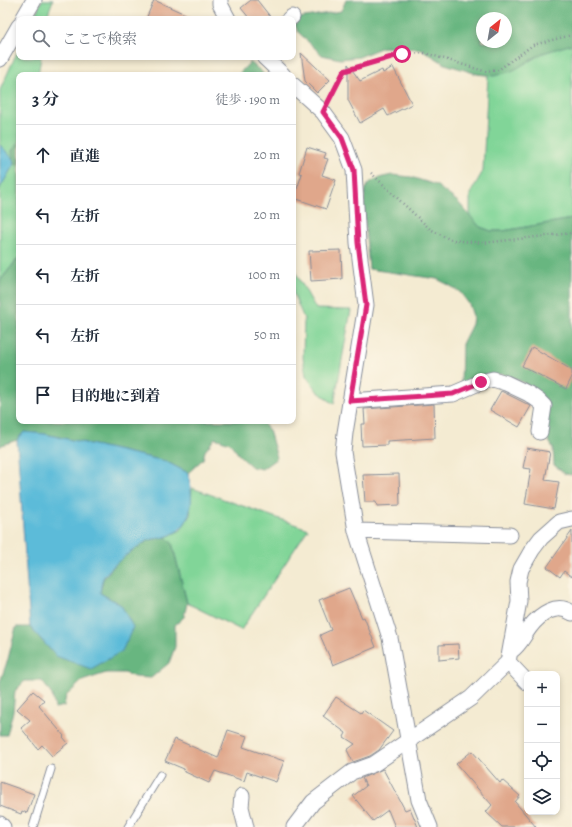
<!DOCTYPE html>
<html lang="ja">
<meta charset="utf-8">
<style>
:root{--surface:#fff;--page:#f6f6f7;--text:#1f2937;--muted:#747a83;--line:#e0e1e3}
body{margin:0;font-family:Alegreya,"Noto Serif JP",serif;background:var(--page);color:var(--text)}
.controls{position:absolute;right:12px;bottom:12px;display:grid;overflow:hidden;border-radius:8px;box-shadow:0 2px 6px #0003}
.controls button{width:36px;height:36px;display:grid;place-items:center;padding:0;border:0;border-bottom:1px solid var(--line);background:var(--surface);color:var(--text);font:20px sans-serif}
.compass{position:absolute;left:476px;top:12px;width:36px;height:36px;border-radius:50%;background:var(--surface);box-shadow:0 2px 6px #0003;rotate:31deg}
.stop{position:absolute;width:12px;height:12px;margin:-9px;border:3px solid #db2777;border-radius:50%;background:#fff}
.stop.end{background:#db2777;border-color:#fff;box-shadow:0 1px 4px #0008}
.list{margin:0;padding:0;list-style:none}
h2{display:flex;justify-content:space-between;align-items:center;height:52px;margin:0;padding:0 16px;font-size:17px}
h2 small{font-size:13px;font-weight:400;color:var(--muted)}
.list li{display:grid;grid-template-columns:26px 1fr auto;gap:12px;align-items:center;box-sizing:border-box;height:60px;padding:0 16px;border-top:1px solid var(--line)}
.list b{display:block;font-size:15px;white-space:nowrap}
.list em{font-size:13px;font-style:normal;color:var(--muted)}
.icon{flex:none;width:22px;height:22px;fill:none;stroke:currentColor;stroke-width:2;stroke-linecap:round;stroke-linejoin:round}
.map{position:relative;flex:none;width:572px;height:827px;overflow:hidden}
.search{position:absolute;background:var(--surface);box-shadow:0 2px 6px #0003;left:16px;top:16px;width:280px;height:44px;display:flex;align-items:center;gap:10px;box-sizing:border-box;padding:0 14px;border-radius:8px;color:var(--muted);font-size:15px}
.panel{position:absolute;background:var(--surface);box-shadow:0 2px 6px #0003;left:16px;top:72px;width:280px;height:352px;border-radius:8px}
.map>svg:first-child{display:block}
.green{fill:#81d598;stroke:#4e827b}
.forest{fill:#68b680;stroke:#42726f;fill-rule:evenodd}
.water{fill:#5bbbd9;stroke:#3b759c}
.building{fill:#e0a78b}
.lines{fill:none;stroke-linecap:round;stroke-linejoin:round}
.service-casing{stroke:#888d98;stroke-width:9}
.minor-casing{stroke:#888d98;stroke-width:17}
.path{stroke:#888d98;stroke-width:2.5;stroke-dasharray:1 3;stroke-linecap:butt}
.service{stroke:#fff;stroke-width:7}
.minor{stroke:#fff;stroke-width:15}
.route{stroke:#db2777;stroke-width:5}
</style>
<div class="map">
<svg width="572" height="827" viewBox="0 0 572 827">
<rect width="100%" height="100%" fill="#fcf5e5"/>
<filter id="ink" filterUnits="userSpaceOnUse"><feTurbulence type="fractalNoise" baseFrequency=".025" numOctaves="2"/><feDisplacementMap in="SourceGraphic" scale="8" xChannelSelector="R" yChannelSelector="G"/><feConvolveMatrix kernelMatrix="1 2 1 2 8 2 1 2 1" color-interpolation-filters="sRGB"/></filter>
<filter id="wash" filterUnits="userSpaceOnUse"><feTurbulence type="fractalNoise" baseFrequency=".012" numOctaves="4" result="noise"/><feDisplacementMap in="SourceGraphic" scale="16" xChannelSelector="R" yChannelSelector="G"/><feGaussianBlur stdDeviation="0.9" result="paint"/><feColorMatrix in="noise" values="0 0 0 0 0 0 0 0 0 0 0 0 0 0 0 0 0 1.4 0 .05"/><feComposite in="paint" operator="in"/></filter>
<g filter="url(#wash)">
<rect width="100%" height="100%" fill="#f4ebd2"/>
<path class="green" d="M42 0H53L46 19H33Z
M572 42V219L503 231H491L480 227 470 217V194L483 171 488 76 507 66Z
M19 48V57H41L38 75H19V141L12 151 13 159 0 145V90Z
M14 164 19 165V257L0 281V188Z
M293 268 316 309 351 310 334 404 317 391 306 376 303 358 304 319 293 293Z
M192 488 308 529 241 630 187 603 172 543 166 537 181 530 190 515Z"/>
<path class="forest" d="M346 0H572V44L543 53 512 71 494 76 477 74 445 64 421 49 383 47 359 57 340 59 322 55 298 32 295 25 299 18 341 11ZM482 18H506V42H482Z
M250 62 263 73V75H238Z
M19 141V165L14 164 12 151Z
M392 175 411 177 436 185 458 202 480 227 491 231H503L572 219V475L565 474 554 465 553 448 546 436 548 420 524 383 511 377 500 374 461 385 462 344 472 324 473 316 469 304 460 292 449 285 437 279 369 269C368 252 360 198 367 186 372 178 384 177 392 175Z
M19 257V421H261L269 430 277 458 262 469 252 467 239 455 230 443 215 438 205 451 203 459 188 473 165 461 45 434 24 432 17 440 2 445 0 447V281Z
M166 537 172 543 187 603 184 617 175 625V647L169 663 151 678 134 677 125 673H106L82 681 66 696 64 706 55 708 52 695 42 681H25L15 691 13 712 7 735H0V682L8 659 16 627H30L56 656 121 605 100 593 103 579 119 560 149 540Z"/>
<path class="water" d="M0 145 13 159 14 164 0 188Z
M24 432 45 434 165 461 188 473C194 498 195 528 165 537 160 539 153 538 147 541 135 548 110 566 103 578 101 582 101 589 100 593L121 605 133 627 122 651 91 669 56 656 30 627 17 440Z"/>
<g id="blocks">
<path class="building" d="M154 0 196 19H146Z
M251 0H257L272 19H250L241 8Z
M301 53 330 80 317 93 305 81Z
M348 64 360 81 382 70 383 73 393 67 412 104 388 116 384 109 360 123 348 100Z
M307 147 326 153 324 158 328 159 322 175 336 180 326 209 294 198 302 174 299 173Z
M341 250 342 279 311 281 309 251Z
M532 347 572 370V377L566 389 522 366Z
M501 391 531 406 519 427 490 410Z
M434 404 435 438 387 441V445L362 446 361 424H365L364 409Z
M527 448 550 452 545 480 559 482 554 509 525 504 531 469 523 468Z
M399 474 400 505 377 506 376 502H365L363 475Z
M572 531V577L564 571 560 577 547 567Z
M349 588 362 618 364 617 376 647 333 665 320 635 331 630 319 600Z
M458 644 459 658 439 660V645Z
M33 691 44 700 39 706 64 736 63 737 68 743 52 756 42 745 38 749 21 728 30 720 17 709Z
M336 697 361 713 363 710 393 731 379 750 370 756 353 762 347 750 355 744 344 737 346 733 323 716Z
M228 730 247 736 243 747 284 761 276 782 247 772 244 781 215 771 209 783 183 771 184 769 165 761 175 739 218 758Z
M472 751 500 783 502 780 520 796 515 802 536 827H502L486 812 492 805 456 764Z
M383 769 405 810 410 808 418 827H395L388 810 373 821 353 796 366 786 362 778Z
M0 782 34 794 27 813 22 811 21 814 0 806Z"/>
</g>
</g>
<g filter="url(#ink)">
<use href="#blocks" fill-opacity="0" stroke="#888d98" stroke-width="1"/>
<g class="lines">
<defs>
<path id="service" d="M33 827 51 769
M128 827 160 775"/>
<path id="minor" d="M220 0V4L228 19
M23 19 34 0
M289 19 292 17
M264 57 283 75
M0 59 19 26
M293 85 323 112 342 138 354 170 358 243 366 305 345 433 343 452 356 531 390 638 419 800 430 827
M350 401 453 394 481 382 493 379 506 383 529 394 539 401 544 406 540 432
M356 531 510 535
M511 651C521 644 523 636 530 627 540 614 557 602 572 613
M508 662 527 682
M242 796 241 807 246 827
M0 824 3 827
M294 827 313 802 352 772 374 764 471 698 508 662 519 601 518 582 521 569 532 550 541 538 559 522 572 519"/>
</defs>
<use href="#service" class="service-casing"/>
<use href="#minor" class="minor-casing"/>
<path class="path" d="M330 97 344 71 402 54 425 53 487 72 498 70 533 45 572 35
M371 173 430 229 451 240 483 243 572 233"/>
<use href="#service" class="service"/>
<use href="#minor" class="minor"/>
</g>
</g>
<g class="lines" filter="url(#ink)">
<path class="route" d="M402 54 344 71 323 112 342 138 354 170 358 243 366 305 350 401 453 394 481 382"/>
</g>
</svg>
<div class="controls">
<button>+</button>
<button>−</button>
<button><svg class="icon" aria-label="locate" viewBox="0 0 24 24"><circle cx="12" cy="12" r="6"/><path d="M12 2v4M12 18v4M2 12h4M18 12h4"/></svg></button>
<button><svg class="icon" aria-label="layers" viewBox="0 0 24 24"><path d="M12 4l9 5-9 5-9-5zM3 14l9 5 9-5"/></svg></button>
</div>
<svg class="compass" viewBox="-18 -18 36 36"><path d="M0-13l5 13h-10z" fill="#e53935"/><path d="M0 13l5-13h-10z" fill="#747a83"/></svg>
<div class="stop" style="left:402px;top:54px"></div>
<div class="stop end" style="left:481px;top:382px"></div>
<div class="search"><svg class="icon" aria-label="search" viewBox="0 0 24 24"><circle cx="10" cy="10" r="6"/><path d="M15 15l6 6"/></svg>ここで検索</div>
<section class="panel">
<h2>3 分<small>徒歩 · 190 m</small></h2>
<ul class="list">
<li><svg class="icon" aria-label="ahead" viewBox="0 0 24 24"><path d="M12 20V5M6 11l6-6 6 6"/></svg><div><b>直進</b></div><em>20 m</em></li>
<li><svg class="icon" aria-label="left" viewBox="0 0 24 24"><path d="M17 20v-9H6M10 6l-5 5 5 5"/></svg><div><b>左折</b></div><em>20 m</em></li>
<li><svg class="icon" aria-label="left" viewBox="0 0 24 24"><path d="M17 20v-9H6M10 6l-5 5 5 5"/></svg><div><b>左折</b></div><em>100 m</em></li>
<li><svg class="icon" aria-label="left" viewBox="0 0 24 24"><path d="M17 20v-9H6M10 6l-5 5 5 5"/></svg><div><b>左折</b></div><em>50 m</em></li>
<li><svg class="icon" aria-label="arrive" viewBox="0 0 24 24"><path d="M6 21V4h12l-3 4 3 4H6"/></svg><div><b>目的地に到着</b></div></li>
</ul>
</section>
</div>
